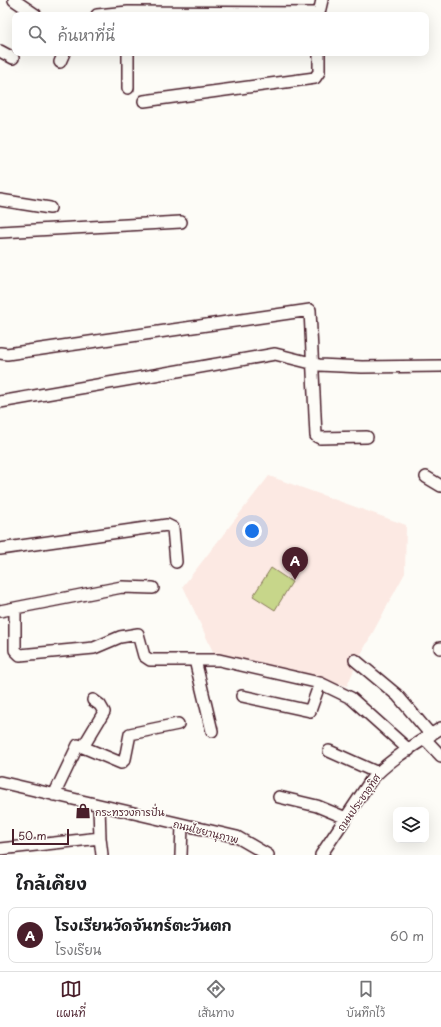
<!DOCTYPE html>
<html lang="th">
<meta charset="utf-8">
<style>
:root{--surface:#fff;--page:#f2f2f2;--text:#202124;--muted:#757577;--line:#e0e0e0;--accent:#4a1f2b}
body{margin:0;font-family:"Playpen Sans","Playpen Sans Thai",sans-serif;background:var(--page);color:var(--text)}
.controls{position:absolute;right:12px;bottom:12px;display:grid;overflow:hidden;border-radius:8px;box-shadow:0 4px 16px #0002}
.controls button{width:36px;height:36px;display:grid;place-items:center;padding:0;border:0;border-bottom:1px solid var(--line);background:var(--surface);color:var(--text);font:20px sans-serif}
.scale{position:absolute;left:12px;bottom:10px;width:57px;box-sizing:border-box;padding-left:4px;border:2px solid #4a1f2b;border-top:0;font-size:11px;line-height:14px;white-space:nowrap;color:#4a1f2b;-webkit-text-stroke:3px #fdfcf7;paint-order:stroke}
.you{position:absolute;left:252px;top:531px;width:14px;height:14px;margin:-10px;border:3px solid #fff;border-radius:50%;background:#1a73e8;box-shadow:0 0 0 6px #1a73e833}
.badge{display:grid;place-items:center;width:26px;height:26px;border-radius:50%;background:var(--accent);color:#fff;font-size:13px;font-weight:700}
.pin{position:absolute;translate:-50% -33px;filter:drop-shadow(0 1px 2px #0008)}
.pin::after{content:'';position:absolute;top:21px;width:14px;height:12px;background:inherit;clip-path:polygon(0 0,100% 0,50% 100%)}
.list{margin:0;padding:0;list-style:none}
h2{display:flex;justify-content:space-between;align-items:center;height:52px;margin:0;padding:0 16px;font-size:17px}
h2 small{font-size:13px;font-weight:400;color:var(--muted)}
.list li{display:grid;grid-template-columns:26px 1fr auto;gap:12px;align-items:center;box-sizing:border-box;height:56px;margin:0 8px 8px;padding:0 8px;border:1px solid var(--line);border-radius:8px}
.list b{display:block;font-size:15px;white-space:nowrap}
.list p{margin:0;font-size:13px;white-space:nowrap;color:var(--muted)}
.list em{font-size:13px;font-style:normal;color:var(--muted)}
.icon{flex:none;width:22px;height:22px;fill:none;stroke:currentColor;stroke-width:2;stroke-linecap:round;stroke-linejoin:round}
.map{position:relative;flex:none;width:441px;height:855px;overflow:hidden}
.search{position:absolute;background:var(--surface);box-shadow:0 4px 16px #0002;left:12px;right:12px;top:12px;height:44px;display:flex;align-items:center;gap:10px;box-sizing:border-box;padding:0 14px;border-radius:8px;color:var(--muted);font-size:15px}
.sheet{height:116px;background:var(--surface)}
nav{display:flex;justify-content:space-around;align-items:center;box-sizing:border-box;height:56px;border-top:1px solid var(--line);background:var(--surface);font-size:11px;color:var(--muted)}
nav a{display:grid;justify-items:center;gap:2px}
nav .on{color:var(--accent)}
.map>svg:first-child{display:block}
.built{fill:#fce9e3}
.green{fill:#c7d68a;stroke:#887a5a}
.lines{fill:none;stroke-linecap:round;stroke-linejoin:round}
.minor-casing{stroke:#4a1f2b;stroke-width:14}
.minor{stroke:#fdfcf7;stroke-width:11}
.labels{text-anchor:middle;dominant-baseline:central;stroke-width:3;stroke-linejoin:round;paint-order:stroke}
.street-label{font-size:10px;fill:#4a1f2b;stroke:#fdfcf7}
.poi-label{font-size:10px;fill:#4a1f2b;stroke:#fdfcf7;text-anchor:start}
</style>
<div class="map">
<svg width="441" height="855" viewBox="0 0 441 855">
<rect width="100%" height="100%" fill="#fdfcf7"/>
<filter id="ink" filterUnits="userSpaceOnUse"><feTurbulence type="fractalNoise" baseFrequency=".025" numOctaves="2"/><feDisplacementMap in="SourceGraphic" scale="8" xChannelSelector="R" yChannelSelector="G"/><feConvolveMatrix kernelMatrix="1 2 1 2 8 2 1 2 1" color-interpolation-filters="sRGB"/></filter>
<g filter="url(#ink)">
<path class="built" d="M269 476 406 525 405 573 360 656 347 686 214 654 183 586Z"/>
<path class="green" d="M271 568 292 582 275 610 253 596Z"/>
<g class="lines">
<defs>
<path id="minor" d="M14 0 36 15
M97 15 128 12 319 13 322 0
M0 51 13 58
M60 62 64 53
M128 88V53
M144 101 315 78 319 72V53
M0 200 50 208
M0 232 181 222
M0 353 7 354 310 310 316 436 320 438 367 437
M0 402 275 354 319 365 362 367 441 366
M426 477 441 486
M0 549 167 525 173 528 176 562
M15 609V650L20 655 94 648 120 637 138 634 144 656 150 660H219L320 683 351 698 409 750
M0 611 122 587 153 588
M440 648H441
M195 660 212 731
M355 660 397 695 431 735
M242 696 310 711 320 683
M425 739 441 756
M83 747 104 712 100 705 93 700
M329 751 378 773
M0 782 237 837 268 855
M54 795 78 745 121 763 125 759 130 734 178 724
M279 797 317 806 346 818
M99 806 100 838 102 855
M0 849 100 838
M181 855 182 825
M321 855 371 780C391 758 417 744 441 728"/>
</defs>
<use href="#minor" class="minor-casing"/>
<use href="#minor" class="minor"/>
</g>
</g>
<defs>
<symbol id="shop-bare" viewBox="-9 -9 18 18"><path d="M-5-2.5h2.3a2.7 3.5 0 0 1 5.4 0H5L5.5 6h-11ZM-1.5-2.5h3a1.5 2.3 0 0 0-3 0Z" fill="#4a1f2b" stroke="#fdfcf7" stroke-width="2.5" paint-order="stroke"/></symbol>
</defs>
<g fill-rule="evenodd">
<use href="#shop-bare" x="72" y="800" width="22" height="22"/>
</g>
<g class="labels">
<g class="street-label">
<text transform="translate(358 802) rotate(-55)">ถนนประชาอุทิศ</text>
<text transform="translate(206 831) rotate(14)">ถนนไชยานุภาพ</text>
</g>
<g class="poi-label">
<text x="95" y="811">กระทรวงการปั่น</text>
</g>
</g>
</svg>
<div class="controls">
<button><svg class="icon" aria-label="layers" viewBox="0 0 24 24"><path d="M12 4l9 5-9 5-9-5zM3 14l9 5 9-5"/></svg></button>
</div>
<div class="scale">50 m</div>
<div class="you"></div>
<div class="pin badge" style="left:295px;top:580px">A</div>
<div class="search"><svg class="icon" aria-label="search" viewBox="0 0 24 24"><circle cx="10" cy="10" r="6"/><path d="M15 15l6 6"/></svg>ค้นหาที่นี่</div>
</div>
<section class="sheet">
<h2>ใกล้เคียง<small></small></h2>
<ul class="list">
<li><span class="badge">A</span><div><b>โรงเรียนวัดจันทร์ตะวันตก</b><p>โรงเรียน</p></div><em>60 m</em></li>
</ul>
</section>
<nav>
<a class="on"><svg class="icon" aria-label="map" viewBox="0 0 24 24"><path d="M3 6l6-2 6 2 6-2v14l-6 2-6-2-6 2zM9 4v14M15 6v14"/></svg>แผนที่</a>
<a><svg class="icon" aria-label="directions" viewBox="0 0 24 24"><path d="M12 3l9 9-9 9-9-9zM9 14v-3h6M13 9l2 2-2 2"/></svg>เส้นทาง</a>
<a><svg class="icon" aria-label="saved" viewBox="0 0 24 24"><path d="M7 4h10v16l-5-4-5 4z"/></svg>บันทึกไว้</a>
</nav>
